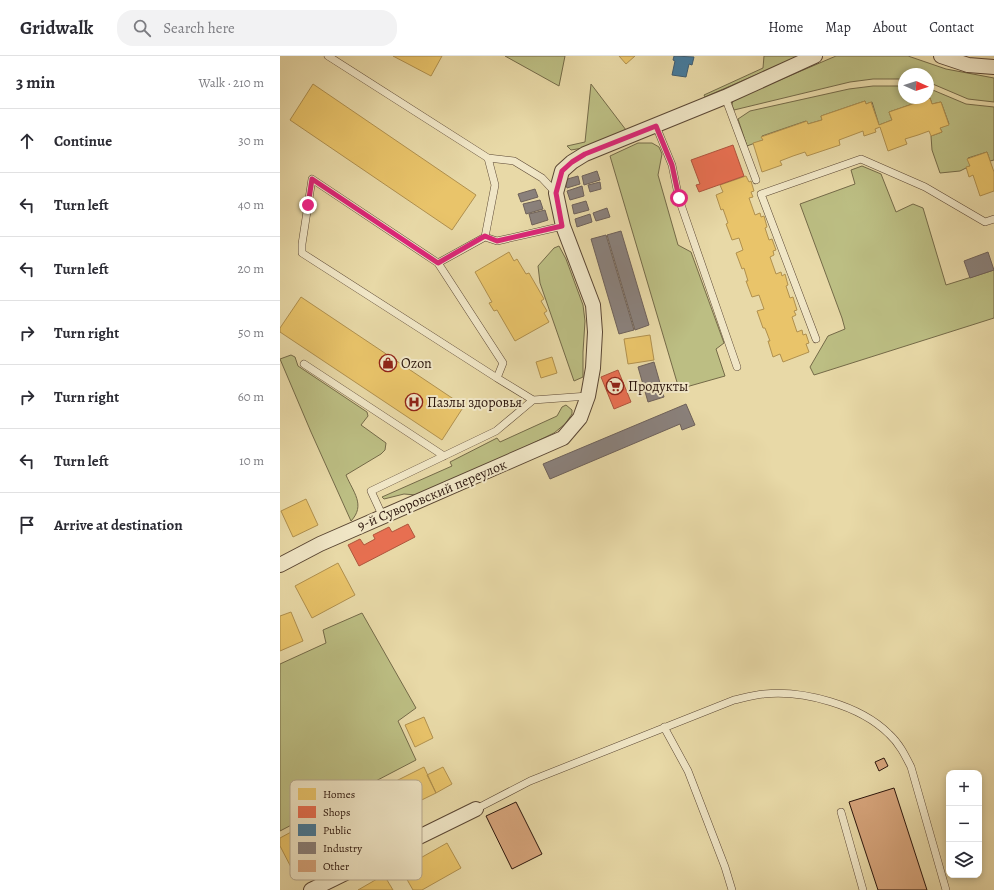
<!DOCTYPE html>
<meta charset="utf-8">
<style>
:root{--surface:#fff;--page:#f2f2f3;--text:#2b2b33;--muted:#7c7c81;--line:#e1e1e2}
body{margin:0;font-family:Alegreya,serif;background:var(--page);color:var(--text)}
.controls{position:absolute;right:12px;bottom:12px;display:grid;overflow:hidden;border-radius:8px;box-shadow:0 2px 6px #0003}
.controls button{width:36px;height:36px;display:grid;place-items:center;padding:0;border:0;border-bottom:1px solid var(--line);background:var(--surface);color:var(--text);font:20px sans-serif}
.compass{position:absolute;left:618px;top:12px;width:36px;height:36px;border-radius:50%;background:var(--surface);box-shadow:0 2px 6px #0003;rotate:93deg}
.stop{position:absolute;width:12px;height:12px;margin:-9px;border:3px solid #db2777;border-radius:50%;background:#fff}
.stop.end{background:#db2777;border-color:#fff;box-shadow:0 1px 4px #0008}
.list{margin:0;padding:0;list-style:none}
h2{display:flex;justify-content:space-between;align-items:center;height:52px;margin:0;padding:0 16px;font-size:17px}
h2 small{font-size:13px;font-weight:400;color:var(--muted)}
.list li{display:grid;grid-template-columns:26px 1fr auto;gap:12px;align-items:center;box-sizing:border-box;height:64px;padding:0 16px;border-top:1px solid var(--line)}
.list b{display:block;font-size:15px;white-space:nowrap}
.list em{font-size:13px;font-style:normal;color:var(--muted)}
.icon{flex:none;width:22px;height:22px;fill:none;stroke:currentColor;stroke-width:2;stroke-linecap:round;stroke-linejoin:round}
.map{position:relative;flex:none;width:714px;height:834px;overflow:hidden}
header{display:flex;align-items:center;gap:24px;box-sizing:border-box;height:56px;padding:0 20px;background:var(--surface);border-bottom:1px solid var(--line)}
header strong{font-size:19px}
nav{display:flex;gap:22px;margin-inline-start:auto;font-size:14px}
.search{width:280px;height:36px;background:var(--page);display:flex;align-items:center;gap:10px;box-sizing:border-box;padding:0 14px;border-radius:16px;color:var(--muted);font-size:15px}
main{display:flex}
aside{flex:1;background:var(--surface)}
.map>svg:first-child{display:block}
.green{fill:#bcbe83;stroke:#746a48}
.homes{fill:#e9c46a;stroke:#b0904e}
.shops{fill:#e76f51;stroke:#af543c}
.public{fill:#457b9d;stroke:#3d5c72}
.industry{fill:#8a817c;stroke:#6e615a}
.building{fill:#d6a47b;stroke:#2b150c}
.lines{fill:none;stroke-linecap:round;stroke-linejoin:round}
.lane-casing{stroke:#5a4633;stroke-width:8}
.street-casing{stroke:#5a4633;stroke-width:16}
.lane{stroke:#f0e6c6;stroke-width:7}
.street{stroke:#f0e6c6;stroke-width:14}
.route{stroke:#db2777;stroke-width:5}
.labels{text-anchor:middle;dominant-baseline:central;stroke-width:4;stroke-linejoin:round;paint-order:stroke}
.poi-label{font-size:14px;fill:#2b150c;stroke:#f0e6c6;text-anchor:start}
.street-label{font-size:14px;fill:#2b150c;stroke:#f0e6c6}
.key{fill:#f0e6c6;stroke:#b5a78e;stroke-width:1}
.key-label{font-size:11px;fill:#2b150c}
</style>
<header>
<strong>Gridwalk</strong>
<div class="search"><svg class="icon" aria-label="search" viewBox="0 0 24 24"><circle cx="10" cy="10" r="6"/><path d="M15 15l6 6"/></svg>Search here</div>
<nav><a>Home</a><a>Map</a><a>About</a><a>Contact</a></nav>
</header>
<main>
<aside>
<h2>3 min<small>Walk · 210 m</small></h2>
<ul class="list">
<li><svg class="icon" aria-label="ahead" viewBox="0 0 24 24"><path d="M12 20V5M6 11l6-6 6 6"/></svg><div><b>Continue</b></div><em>30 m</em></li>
<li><svg class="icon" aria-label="left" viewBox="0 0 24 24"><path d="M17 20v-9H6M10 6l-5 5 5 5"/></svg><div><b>Turn left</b></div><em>40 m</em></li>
<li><svg class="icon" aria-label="left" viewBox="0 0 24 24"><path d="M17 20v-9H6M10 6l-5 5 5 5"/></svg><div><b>Turn left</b></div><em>20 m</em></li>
<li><svg class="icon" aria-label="right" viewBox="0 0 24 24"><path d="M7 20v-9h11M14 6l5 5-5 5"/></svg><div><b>Turn right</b></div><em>50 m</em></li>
<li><svg class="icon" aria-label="right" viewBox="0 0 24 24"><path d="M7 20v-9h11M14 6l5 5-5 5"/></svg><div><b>Turn right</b></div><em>60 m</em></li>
<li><svg class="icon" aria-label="left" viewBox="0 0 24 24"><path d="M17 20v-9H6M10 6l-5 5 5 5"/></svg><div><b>Turn left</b></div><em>10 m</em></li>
<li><svg class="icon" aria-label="arrive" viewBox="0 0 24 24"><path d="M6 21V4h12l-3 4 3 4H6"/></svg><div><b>Arrive at destination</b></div></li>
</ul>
</aside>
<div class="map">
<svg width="714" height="834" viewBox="0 0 714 834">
<rect width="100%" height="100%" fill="#e8d9a7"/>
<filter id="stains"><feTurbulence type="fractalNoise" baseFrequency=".005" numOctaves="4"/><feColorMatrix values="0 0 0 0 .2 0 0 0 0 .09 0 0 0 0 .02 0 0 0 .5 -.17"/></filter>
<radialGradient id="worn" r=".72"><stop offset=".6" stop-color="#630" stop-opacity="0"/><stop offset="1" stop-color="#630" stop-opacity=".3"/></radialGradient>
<path class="green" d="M225 0H285L279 30Z
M484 0H519L425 41 424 39 483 12Z
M556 0H628L666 13 714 22V46L688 43 648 26V18H624V23H593L570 26 454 54 452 49 453 44Z
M311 28 346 74 303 92 291 94 287 90 305 86Z
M593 30H624V42H648V32L686 48 714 51V104L710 105 707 96 688 102 690 110 680 115 660 117 652 94 651 80 662 76 660 72 669 68 661 46 652 48 650 42 609 56 612 64 599 69 592 46 586 48 585 45 541 60 542 64 528 68 526 65 482 80 483 84 467 90 458 63 470 55 569 33Z
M358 87H372L379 91 382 98 378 119 398 189 411 196 444 287 436 293 445 320 399 333 330 100Z
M582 110 601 118 616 156 633 148 643 152 666 229 714 214V262L534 319 530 311 548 280 565 273 562 262 520 148 575 128 571 114Z
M279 190 286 203 303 249 305 265 303 296V321L294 325 260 227 258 210 274 192Z
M11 299 15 301 18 310 87 356 88 360 81 369 106 387 105 394 101 398 66 419C73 436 86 449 71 465L31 376 0 303Z
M286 349 292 354V358L285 368 274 377 224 401 136 439 124 438 104 443 102 441 172 410 170 406 217 382 220 386 277 360 282 351Z
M82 557 136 652 118 665 136 704 0 775V608L46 587 43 574Z"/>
<path class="homes" d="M113 0H162L151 20Z
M339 0H355L346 8Z
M33 28 196 139 172 174 10 64Z
M650 42 652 48 661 46 669 69 660 72 662 76 651 80 649 75 638 79 625 83 627 88 608 95 600 71 595 73 596 76 584 80 583 75 559 84 560 89 527 100 525 96 513 100 500 105 502 109 482 116 473 87 483 84 481 81 527 65 528 68 542 64 541 60 585 45 586 48 591 46 599 69 612 64 609 56Z
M707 96 714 116V135L700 140 693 119 689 121 686 111 690 110 687 103Z
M466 120 469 126 471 125 474 135 471 136 473 141 469 142 475 159 480 157 481 161 484 160 487 171 485 172 489 184 492 183 496 194 493 195 494 199 490 201 496 218 501 216 502 220 505 218 508 229 506 230 510 242 513 241 517 254 514 255 516 259 512 261 517 276 522 274 523 279 526 278 529 287 526 288 529 296 503 306 500 298 493 301 488 285H490L485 272H483L477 255 484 253 479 239 472 241 466 225H468L464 212 462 213 456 197 463 194 459 182 452 184 446 168 448 167 443 153 441 154 436 139 443 136 440 129Z
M229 196 234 205 237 203 246 218 249 217 264 243 261 245 267 255 264 257 269 266 235 285 217 254 214 255 209 247 212 246 195 216Z
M21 241 184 350 162 384 0 276V272Z
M370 279 374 304 348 308 344 283Z
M272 301 277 317 261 322 256 306Z
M26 443 38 469 13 481 1 455Z
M58 507 75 539 32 562 15 530Z
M11 556 23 585 0 595V560Z
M144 661 153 682 135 691 125 669Z
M144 711 156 737 115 757 102 732Z
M163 711 172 728 156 737 147 719Z
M50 755 66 787 13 815 0 790V782Z
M167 787 181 812 142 834H133L121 813Z
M104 819 113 834H78Z"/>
<path class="shops" d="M453 89 464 120 419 136 416 129 420 128 411 104Z
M338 314 351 346 334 353 321 321Z
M128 468 135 481 79 510 68 489 80 483 84 489 95 483 93 479 109 471 112 476Z"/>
<path class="public" d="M394 0 414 1 412 9 409 8 406 21 392 19 395 5 393 4Z"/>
<path class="industry" d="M317 115 320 124 304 129 302 120Z
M298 120 300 128 287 132 284 124Z
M320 126 321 133 310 136 308 129Z
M302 130 304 140 290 144 287 135Z
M255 133 258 141 241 146 238 138Z
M260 144 263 153 246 158 243 148Z
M306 145 309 154 294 158 292 149Z
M327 152 330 161 316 165 313 157Z
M265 154 268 164 252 169 249 158Z
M310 158 312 166 297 171 295 163Z
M341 175 369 269 355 274 327 179Z
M326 179 354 274 339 278 311 183Z
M708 196 714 214 690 222 684 205Z
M374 306 384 341 368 346 358 311Z
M406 348 415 369 402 374 400 368 270 423 263 408Z"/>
<path class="building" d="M604 702 608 710 599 715 595 706Z
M614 732 647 834H598L569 746Z
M236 746 262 798 232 813 206 760Z"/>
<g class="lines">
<defs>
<path id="lane" d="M48 0 208 102 215 129 205 181
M445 41 476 124
M376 70 392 109 399 143 457 311
M208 102 234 105 262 122 276 137
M283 170 217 185 205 181 158 207 223 307 217 322 253 344 308 340
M158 207 32 123 22 188V197L217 322
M536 283 481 138 581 103 645 131 705 166 714 163
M24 308 164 400
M103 461 91 435 216 375 253 344
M384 671 408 715 445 811 452 834
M196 753 250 725 454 644C463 642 474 639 484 638 523 634 580 649 609 678 619 687 625 699 631 711L666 834
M561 756 583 834"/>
<path id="street" d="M661 0 688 9 714 11
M0 509 40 488 283 382 300 362 308 340 313 312 315 276 313 249 283 170 276 137 282 115 292 106 305 98 445 41 535 0
M31 834 196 753"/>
</defs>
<use href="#lane" class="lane-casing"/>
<use href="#street" class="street-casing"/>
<use href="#lane" class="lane"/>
<use href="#street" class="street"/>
</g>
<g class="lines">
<path class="route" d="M28 149 32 123 158 207 205 180 217 185 282 170 276 137 282 115 292 106 305 98 376 70 392 109 399 142"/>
</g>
<defs>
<symbol id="shop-ring" viewBox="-11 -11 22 22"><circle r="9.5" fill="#f0e6c6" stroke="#8f2418" stroke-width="1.5"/><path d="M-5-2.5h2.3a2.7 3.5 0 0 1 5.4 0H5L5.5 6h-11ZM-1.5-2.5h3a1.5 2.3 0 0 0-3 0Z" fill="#8f2418"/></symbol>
<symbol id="supermarket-ring" viewBox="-11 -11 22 22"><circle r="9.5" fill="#f0e6c6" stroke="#8f2418" stroke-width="1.5"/><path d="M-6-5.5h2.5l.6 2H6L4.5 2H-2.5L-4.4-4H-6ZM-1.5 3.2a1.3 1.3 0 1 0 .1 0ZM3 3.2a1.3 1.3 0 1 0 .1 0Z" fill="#8f2418"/></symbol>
<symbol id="hospital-ring" viewBox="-11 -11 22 22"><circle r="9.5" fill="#f0e6c6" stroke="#8f2418" stroke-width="1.5"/><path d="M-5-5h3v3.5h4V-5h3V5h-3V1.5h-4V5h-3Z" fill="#8f2418"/></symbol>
</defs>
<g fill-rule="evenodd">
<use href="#shop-ring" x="98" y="297" width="20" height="20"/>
<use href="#supermarket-ring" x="325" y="320" width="20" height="20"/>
<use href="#hospital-ring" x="124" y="336" width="20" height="20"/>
</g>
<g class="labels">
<g class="poi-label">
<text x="121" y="307">Ozon</text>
<text x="348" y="330">Продукты</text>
<text x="147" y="346">Пазлы здоровья</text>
</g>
<g class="street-label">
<text transform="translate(152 439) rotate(-23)">9-й Суворовский переулок</text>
</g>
</g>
<rect x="10" y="724" width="132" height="100" rx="6" class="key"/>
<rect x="18" y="732" width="18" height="12" fill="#e9c46a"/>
<rect x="18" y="750" width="18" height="12" fill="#e76f51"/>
<rect x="18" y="768" width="18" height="12" fill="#457b9d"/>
<rect x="18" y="786" width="18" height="12" fill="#8a817c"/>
<rect x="18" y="804" width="18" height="12" fill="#d6a47b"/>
<g class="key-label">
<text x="43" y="742">Homes</text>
<text x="43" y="760">Shops</text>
<text x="43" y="778">Public</text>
<text x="43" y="796">Industry</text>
<text x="43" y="814">Other</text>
</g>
<rect width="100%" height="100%" filter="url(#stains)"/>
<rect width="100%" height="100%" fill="url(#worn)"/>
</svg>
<div class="controls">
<button>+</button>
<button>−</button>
<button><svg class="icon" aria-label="layers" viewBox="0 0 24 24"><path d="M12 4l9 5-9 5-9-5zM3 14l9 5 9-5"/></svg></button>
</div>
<svg class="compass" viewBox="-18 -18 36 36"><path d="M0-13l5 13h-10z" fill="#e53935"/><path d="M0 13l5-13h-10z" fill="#7c7c81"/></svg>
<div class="stop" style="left:399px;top:142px"></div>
<div class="stop end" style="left:28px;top:149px"></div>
</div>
</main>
